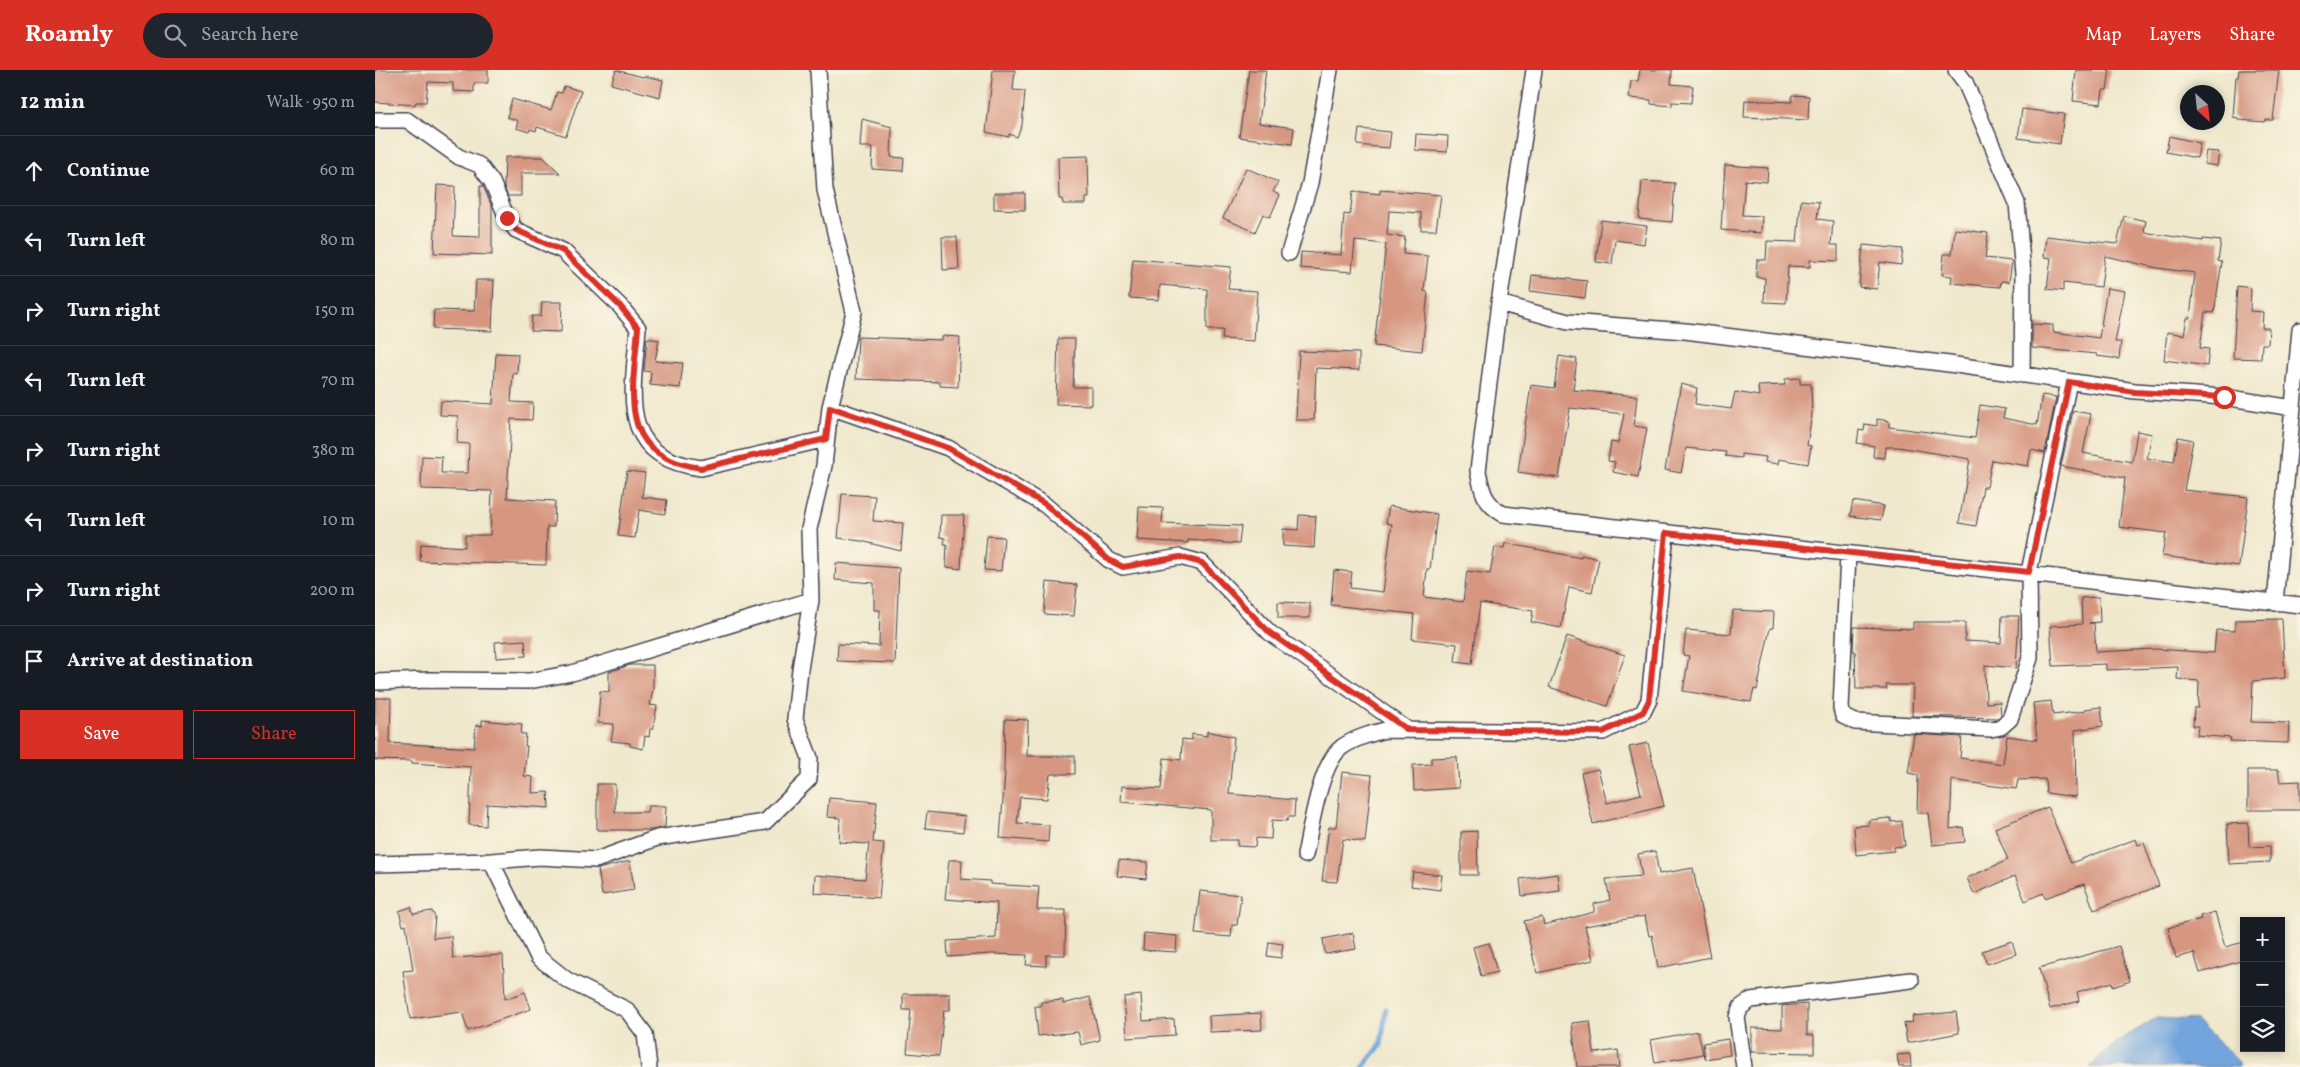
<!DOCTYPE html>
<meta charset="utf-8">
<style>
:root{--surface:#171b24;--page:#20242c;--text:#f1f3f6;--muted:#9ea1a6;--line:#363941;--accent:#d93025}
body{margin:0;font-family:Vollkorn,serif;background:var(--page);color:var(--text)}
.controls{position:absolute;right:15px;bottom:15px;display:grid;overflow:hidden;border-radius:0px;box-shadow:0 2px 8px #0003}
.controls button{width:45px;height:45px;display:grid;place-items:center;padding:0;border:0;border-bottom:1px solid var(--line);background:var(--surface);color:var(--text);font:25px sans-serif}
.compass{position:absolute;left:1805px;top:15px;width:45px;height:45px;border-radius:50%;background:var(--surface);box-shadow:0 2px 8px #0003;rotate:153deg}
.stop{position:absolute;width:15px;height:15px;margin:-11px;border:4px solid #d93025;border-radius:50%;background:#fff}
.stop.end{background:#d93025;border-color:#fff;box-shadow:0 1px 5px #0008}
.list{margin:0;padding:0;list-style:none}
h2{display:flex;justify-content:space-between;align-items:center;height:65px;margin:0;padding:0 20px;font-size:21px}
h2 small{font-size:16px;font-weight:400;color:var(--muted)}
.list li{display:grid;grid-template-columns:32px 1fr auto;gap:15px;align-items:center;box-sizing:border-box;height:70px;padding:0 20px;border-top:1px solid var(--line)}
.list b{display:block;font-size:19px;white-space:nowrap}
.list em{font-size:16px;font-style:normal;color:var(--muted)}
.actions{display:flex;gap:10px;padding:15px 20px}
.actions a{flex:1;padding:11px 0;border:1px solid var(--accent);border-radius:0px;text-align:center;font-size:18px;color:var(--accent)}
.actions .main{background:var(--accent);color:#fff}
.icon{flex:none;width:28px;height:28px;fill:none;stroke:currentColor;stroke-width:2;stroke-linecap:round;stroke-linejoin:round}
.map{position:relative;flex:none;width:1925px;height:997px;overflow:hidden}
header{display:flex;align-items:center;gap:30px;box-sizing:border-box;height:70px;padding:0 25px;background:var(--accent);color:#fff}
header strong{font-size:24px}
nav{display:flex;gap:28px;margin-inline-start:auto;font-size:18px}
.search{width:350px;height:45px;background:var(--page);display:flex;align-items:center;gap:12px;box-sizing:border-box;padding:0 18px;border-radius:28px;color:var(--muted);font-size:19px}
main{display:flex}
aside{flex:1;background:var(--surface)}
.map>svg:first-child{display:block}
.water{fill:#72a5de;stroke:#4a648c}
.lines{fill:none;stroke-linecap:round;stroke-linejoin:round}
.stream{stroke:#72a5de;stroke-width:5}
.building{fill:#d69680}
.minor-casing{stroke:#414051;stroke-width:18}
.minor{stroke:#fff;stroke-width:15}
.route{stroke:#d93025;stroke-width:6}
</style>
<header>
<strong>Roamly</strong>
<div class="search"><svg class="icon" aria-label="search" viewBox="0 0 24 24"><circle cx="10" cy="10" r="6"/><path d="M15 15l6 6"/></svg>Search here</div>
<nav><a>Map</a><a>Layers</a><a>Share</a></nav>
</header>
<main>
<aside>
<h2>12 min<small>Walk · 950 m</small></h2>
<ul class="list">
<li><svg class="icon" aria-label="ahead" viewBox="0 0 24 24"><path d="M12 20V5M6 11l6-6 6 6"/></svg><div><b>Continue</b></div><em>60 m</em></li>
<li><svg class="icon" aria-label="left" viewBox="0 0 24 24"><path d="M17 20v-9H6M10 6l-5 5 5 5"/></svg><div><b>Turn left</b></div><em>80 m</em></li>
<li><svg class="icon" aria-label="right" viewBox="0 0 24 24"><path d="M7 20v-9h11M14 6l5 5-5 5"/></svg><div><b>Turn right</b></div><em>150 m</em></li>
<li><svg class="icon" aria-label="left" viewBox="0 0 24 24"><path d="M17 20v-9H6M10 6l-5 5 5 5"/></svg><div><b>Turn left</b></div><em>70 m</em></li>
<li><svg class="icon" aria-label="right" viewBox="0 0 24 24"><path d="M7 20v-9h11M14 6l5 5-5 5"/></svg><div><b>Turn right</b></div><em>380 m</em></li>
<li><svg class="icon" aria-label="left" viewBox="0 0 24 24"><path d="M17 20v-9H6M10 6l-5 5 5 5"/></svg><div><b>Turn left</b></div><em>10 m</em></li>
<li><svg class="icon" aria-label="right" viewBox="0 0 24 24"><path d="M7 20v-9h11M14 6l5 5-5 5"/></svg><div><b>Turn right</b></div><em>200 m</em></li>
<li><svg class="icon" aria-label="arrive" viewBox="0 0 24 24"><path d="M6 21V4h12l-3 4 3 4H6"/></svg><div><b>Arrive at destination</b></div></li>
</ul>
<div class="actions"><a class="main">Save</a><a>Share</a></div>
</aside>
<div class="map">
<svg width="1925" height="997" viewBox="0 0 1925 997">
<rect width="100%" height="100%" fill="#fcf5e5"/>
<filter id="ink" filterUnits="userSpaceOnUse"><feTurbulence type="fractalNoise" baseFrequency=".02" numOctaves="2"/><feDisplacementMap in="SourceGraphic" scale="10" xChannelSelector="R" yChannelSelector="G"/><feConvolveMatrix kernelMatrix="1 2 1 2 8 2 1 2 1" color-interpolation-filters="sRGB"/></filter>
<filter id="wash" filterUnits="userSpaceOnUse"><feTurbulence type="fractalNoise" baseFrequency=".0096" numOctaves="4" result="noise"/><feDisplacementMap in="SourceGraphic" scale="20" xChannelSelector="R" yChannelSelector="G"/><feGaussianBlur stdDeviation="1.12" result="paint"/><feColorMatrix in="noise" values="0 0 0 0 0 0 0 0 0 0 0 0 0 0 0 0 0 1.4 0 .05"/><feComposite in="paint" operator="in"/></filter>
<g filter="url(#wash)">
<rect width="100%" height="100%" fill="#efe8cc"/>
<path class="water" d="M1781 948 1820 950 1864 992V997H1715L1742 972Z"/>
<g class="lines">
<path class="stream" d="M988 997 1006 975 1011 939"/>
</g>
<g id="blocks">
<path class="building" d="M0 0H113V13H99V22L78 21V13L53 12 51 32H41L40 35 0 32Z
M241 0 268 7 269 6 288 10 285 27 236 14Z
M618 0H640L638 20 650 21 647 55 642 67 634 64V67L611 62Z
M874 0H891L884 53 919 58 917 74 864 67Z
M1265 0H1297L1296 14 1318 16 1316 33 1297 32V36L1276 34V30L1254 28 1256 11H1263Z
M1701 0H1735L1732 20H1728L1726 34 1698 31Z
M1864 0H1904L1898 50H1891L1890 52 1863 50V48L1858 47 1861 7H1863Z
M189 16 206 21 191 66 162 57 161 61 155 59 154 62 141 58 143 51 132 47 137 29 176 40 182 22 187 23Z
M1417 25 1434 26 1433 50 1369 47 1370 30 1417 32Z
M1647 39 1689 44 1685 74 1643 68Z
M487 49 517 57 516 87 529 88 528 101 497 99 498 77H485Z
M984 59 1016 62 1014 78 982 75Z
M1041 64 1073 66 1072 82 1040 80Z
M1794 66 1825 73 1822 88 1791 82Z
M1831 81 1844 82 1842 96 1829 94Z
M713 86 714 128H711V134H688L687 129H684L683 87Z
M130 87H168L185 103H146V126H133L129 117Z
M1350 95 1393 98 1392 112 1370 110 1367 145 1387 146 1386 163 1346 160Z
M871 98 903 112 898 122 905 125 895 147 888 144 880 162 848 148Z
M1267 111 1300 113 1297 152 1264 149Z
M62 115 80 116 78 166 105 167V116H108L117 137V185L59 183Z
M1005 120 1066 125 1061 160H1046V143L1014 141 1012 165 1030 167 1028 184 1053 186 1049 221 1053 222 1047 281 999 276 1011 174 980 171 977 202 925 198 926 182 966 185 969 144 975 145 978 121 1005 124Z
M619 123H650V140L619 139Z
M1426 130 1444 132 1442 149 1458 151 1456 175H1463V191L1435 190V197L1413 196 1411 233 1389 232 1390 208 1381 207 1382 190H1391L1392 171 1422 172Z
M1749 146 1771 151 1769 161 1774 163 1828 171V169L1846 171 1843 191 1847 192 1839 243 1830 242 1825 278 1834 279 1832 296 1789 290 1792 262 1809 265 1812 248H1815L1820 203 1782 198 1730 186 1726 217 1688 213V221L1672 219 1676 188 1669 187 1671 166 1742 174Z
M1226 150 1272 156 1269 174 1240 170 1237 194 1221 192Z
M1580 159 1613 163 1610 188 1637 191 1634 212 1626 211 1625 217 1576 213 1577 206 1567 205 1569 184H1577Z
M567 167H582L584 199 568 200Z
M1488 175 1528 179 1526 195 1505 192 1502 219 1484 217Z
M758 189 856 197 853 219 882 221 879 271 847 269 848 260H832V219L785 215 784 230 754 228Z
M1157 205 1212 211 1210 228 1155 221Z
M101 210H119L117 261 58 259 59 240 99 241Z
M1862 216 1876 218 1875 241 1888 242 1887 258H1894L1893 274H1887L1886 289 1858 288Z
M1732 218 1750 221 1740 272H1746L1744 289 1722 286V284L1657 278V254L1678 255V262L1724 268Z
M167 232H187L186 262 156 261 157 246H166Z
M568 266 585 267 583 317 565 316V312L481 309 483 267 567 270Z
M272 268 284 270 280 291 308 293 305 318 275 315 276 302 269 301Z
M683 269H700L698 317H716V335L681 334Z
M924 281 984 283V300L941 298 939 350H921Z
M121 283 143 284 142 304 138 303 136 332 158 333 157 350 136 349 132 428 180 431 179 457H172L171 495 45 491 46 474 90 477V465H115L117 421 46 419 47 386 67 387 66 403H93L94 374 82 373 83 346 65 345 66 331 118 334Z
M1184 286 1202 289 1198 320 1262 326 1259 356 1272 358 1263 407 1238 402 1240 392 1233 391 1236 372 1243 373 1249 344 1195 338 1184 408 1143 402 1156 315 1179 318Z
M1425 308V314H1436L1437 344 1432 375 1436 376 1433 394 1404 389 1403 394 1390 392 1391 387 1366 384V388L1350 386 1351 382 1311 378 1306 403 1290 400 1306 314 1322 318 1320 334 1356 339 1360 322 1384 326 1383 316 1410 315V309Z
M1667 325 1681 327 1670 383 1656 380 1653 396 1617 390 1612 417H1608L1601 456 1584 453 1595 389 1523 377H1511L1510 388 1498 387 1499 376 1482 373 1484 360 1489 361 1490 354 1502 356V349L1514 351V357L1600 368 1605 335 1630 339 1628 348 1662 355Z
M1698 341 1716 344 1708 383 1757 392 1762 361 1777 364 1772 388 1799 392 1803 367 1818 370 1809 420 1873 427 1864 496 1787 486 1791 463 1744 457 1750 408 1686 396Z
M252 401 270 403 267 427 292 430 290 444 264 440 260 468 243 466Z
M467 424 500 426 498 451 528 453 526 481 486 471 463 468Z
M1478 431 1509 436 1506 450 1475 446Z
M1014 436 1062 444 1055 499H1052L1049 527 1088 532 1092 501 1115 504 1120 477 1129 478 1130 473 1206 488V485L1224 489 1217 522 1194 517 1186 558 1156 552 1158 541 1105 533 1097 594 1080 592 1082 574 1037 569 1039 544 956 535 959 500 977 502 975 518 1008 522 1017 454 1011 453Z
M764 437 788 438 787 453 866 456 864 474 813 470V473L762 470Z
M566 445H589L586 499 571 497 572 474H569L570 468 565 467Z
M924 445 941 446 939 478 908 476V459L923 460Z
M612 466 629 467 626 501 609 500Z
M461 493 524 498 520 593 462 591 463 574 504 576 505 540H499V513L460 510Z
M672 512 702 515 699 546 669 544Z
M1724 527 1725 552 1714 553H1719L1721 582 1781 579 1839 583 1841 560 1860 561V550L1907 549 1910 608 1878 611 1876 652 1914 653 1913 673 1855 671 1856 668 1822 665 1823 656H1818L1819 638H1823L1824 611 1802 609 1803 597 1731 600V594L1678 596 1675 556 1707 554 1706 528Z
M903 532 935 533V548H903Z
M1358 540 1399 542 1398 558H1395L1382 620 1379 619 1376 632 1308 621 1314 586 1308 585 1311 560 1356 564Z
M1627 546H1644L1641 598 1610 595 1611 633 1625 632 1626 645 1623 648 1537 646 1538 615H1511L1512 619H1481L1480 581H1478L1479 557 1538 559V552H1590V571L1626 573Z
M1192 566 1250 585 1232 636 1174 617Z
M150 570 151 586 121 588 120 572Z
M255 595H278V619L275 635 282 636 278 659H275L274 667 270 666 268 679 255 676V673L236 671 239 654 223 653 225 621 234 622V602Z
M0 628H16L15 673 99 678 101 655 107 656V650L147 654 146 664H151L150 676H152L149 706 158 707 157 723 173 722 174 738 112 734 111 756 94 755 96 697 37 693V691L0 690Z
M1676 631 1678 645 1710 641V639L1726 637 1728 656 1700 660 1701 727 1671 723 1670 709 1643 710 1641 719 1577 710 1575 759 1588 757 1590 772 1557 775 1553 743H1542L1543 705 1533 703 1539 664 1587 667 1585 688 1628 694 1632 666 1662 670 1658 633Z
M630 649 653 650 652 686H700V704H675L672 729 645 727 642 753 674 755 673 772 625 768 630 703H629Z
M832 661 859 667 854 724 920 730 919 747H913L912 751 897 750 896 769 881 768 880 777 862 776 863 770H836V740L746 732 747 716 786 719 789 688 806 690 807 669 817 670V664L832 666Z
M1273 673 1289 736 1218 754 1206 703 1223 699 1232 733 1266 724 1254 677Z
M1082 687 1084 718 1039 721 1038 695 1056 694V688Z
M1873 700H1903L1905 712 1925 711V740H1873Z
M967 702 997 705 990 772 968 769 962 812 947 811 954 757H961Z
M222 714H240V742H272L273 736H291L290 757 277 760H222Z
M454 728 502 732 498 772 509 773 504 828 439 823 440 805 490 809 494 774 464 772 465 748 452 747Z
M1673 737 1696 793 1761 769 1763 775 1769 773 1784 816 1719 840 1709 814 1670 828 1668 823 1650 831 1640 806 1599 824 1592 808 1633 790 1620 758Z
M552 742 590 746 588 762 550 758Z
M1516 748V752L1527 751 1530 776 1519 777V781L1481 785 1479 756 1494 755V750Z
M1873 753 1874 777 1895 776V792L1854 794 1852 754Z
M1102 761 1103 805H1086V762Z
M1280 781 1284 804 1318 798 1335 887 1283 898 1277 865 1274 866 1270 846 1210 856 1218 890 1162 903 1149 851 1167 847 1169 855 1219 842V834L1235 830 1231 809 1267 806 1263 784Z
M574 790H587L586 809 615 811V814L664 817 662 840H691L690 885H671V896L651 895 652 885 615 884 573 887 572 871 621 868 622 833 570 829Z
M744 790 773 792 771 809 742 806Z
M255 791 259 820 227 825 223 799Z
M1038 802 1067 805 1065 820 1036 816Z
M1183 804 1185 821 1147 826 1145 809Z
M825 821 866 825 862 855H857L856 867 820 864Z
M36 837 38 844 57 841 60 847 58 868 76 866 78 888 128 885 130 929 150 922 156 939 93 961 87 942 35 949 28 901 38 900 31 855 28 856 24 841Z
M1840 842 1850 877 1869 872V890L1825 903 1819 883 1801 888 1793 858 1826 849 1825 846Z
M769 863 802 866 801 882 768 880Z
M978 863 981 879 950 884 948 869Z
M1637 871 1641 884 1612 894 1607 881Z
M894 872 908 874 906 888 892 886Z
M1114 873 1122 902 1106 906 1098 877Z
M1744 876 1755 911 1738 917 1737 912 1702 922 1704 931 1675 939 1664 898Z
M528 924H575V940H569L564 986 532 983 536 940H528Z
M766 925 768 951 799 949 800 965 752 968 749 927Z
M715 927 725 970 706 975 703 962 663 966 660 936H666V932L688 930V934Z
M1432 934V965H1439V983L1377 982V958L1407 959V936Z
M1581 942 1584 963 1532 973 1529 953 1538 952 1537 946Z
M886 943 887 960 835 962 834 946Z
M1215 951 1219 983 1243 980 1245 997H1202L1197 953Z
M1323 961 1328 984 1280 993 1276 970Z
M1353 969 1355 985 1330 989 1328 973Z
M1535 984 1536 997H1524L1522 985Z"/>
</g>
</g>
<g filter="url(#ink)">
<use href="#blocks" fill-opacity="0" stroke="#414051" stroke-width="1"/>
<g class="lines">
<defs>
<path id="minor" d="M1159 0 1124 233 1103 401C1107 421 1109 433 1128 444L1925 535
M1581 0 1590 12 1642 133 1648 204 1647 305
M0 50H32L84 87 104 95 117 112 132 148 141 160 188 181 245 236 263 258C258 323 241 387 326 398L451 369
M914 183 935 113 955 0
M1124 233 1193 252 1310 261 1574 294 1760 321 1849 327 1918 338
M455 337 573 378 670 435 734 490 748 497 805 487 827 493 895 563 1033 660
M1473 484 1466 638 1468 646 1480 652 1616 659 1626 657 1635 649 1655 588 1654 502 1694 312
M1900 533 1925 260
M0 612 54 610 154 611 197 603 436 530
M930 785C936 758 945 693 967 677 980 668 995 664 1010 660L1228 662 1268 642 1274 630 1291 463
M116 791 163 887 192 910 252 940 270 964 274 997
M0 794 116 791 165 787 221 790 282 768 390 752 434 709 435 688 420 649 425 599 436 530 434 459 449 396 455 337 479 242 450 120 443 0
M1369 997 1362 947 1366 937 1376 930 1536 910"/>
</defs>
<use href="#minor" class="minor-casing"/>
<use href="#minor" class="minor"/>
</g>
</g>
<g class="lines" filter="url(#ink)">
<path class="route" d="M132 148 141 160 188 181 245 236 263 258C258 323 240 386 326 398L451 369 455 337 573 378 670 434 734 490 748 497 805 487 827 493 895 563 1033 660 1228 662 1268 642 1274 630 1291 463 1654 502 1694 312 1760 322 1849 327"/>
</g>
</svg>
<div class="controls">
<button>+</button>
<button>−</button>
<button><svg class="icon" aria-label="layers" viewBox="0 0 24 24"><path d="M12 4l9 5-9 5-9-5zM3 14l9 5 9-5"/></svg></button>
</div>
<svg class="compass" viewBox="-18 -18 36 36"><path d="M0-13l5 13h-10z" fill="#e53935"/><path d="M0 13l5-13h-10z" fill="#9ea1a6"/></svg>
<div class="stop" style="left:1849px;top:327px"></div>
<div class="stop end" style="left:132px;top:148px"></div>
</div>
</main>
